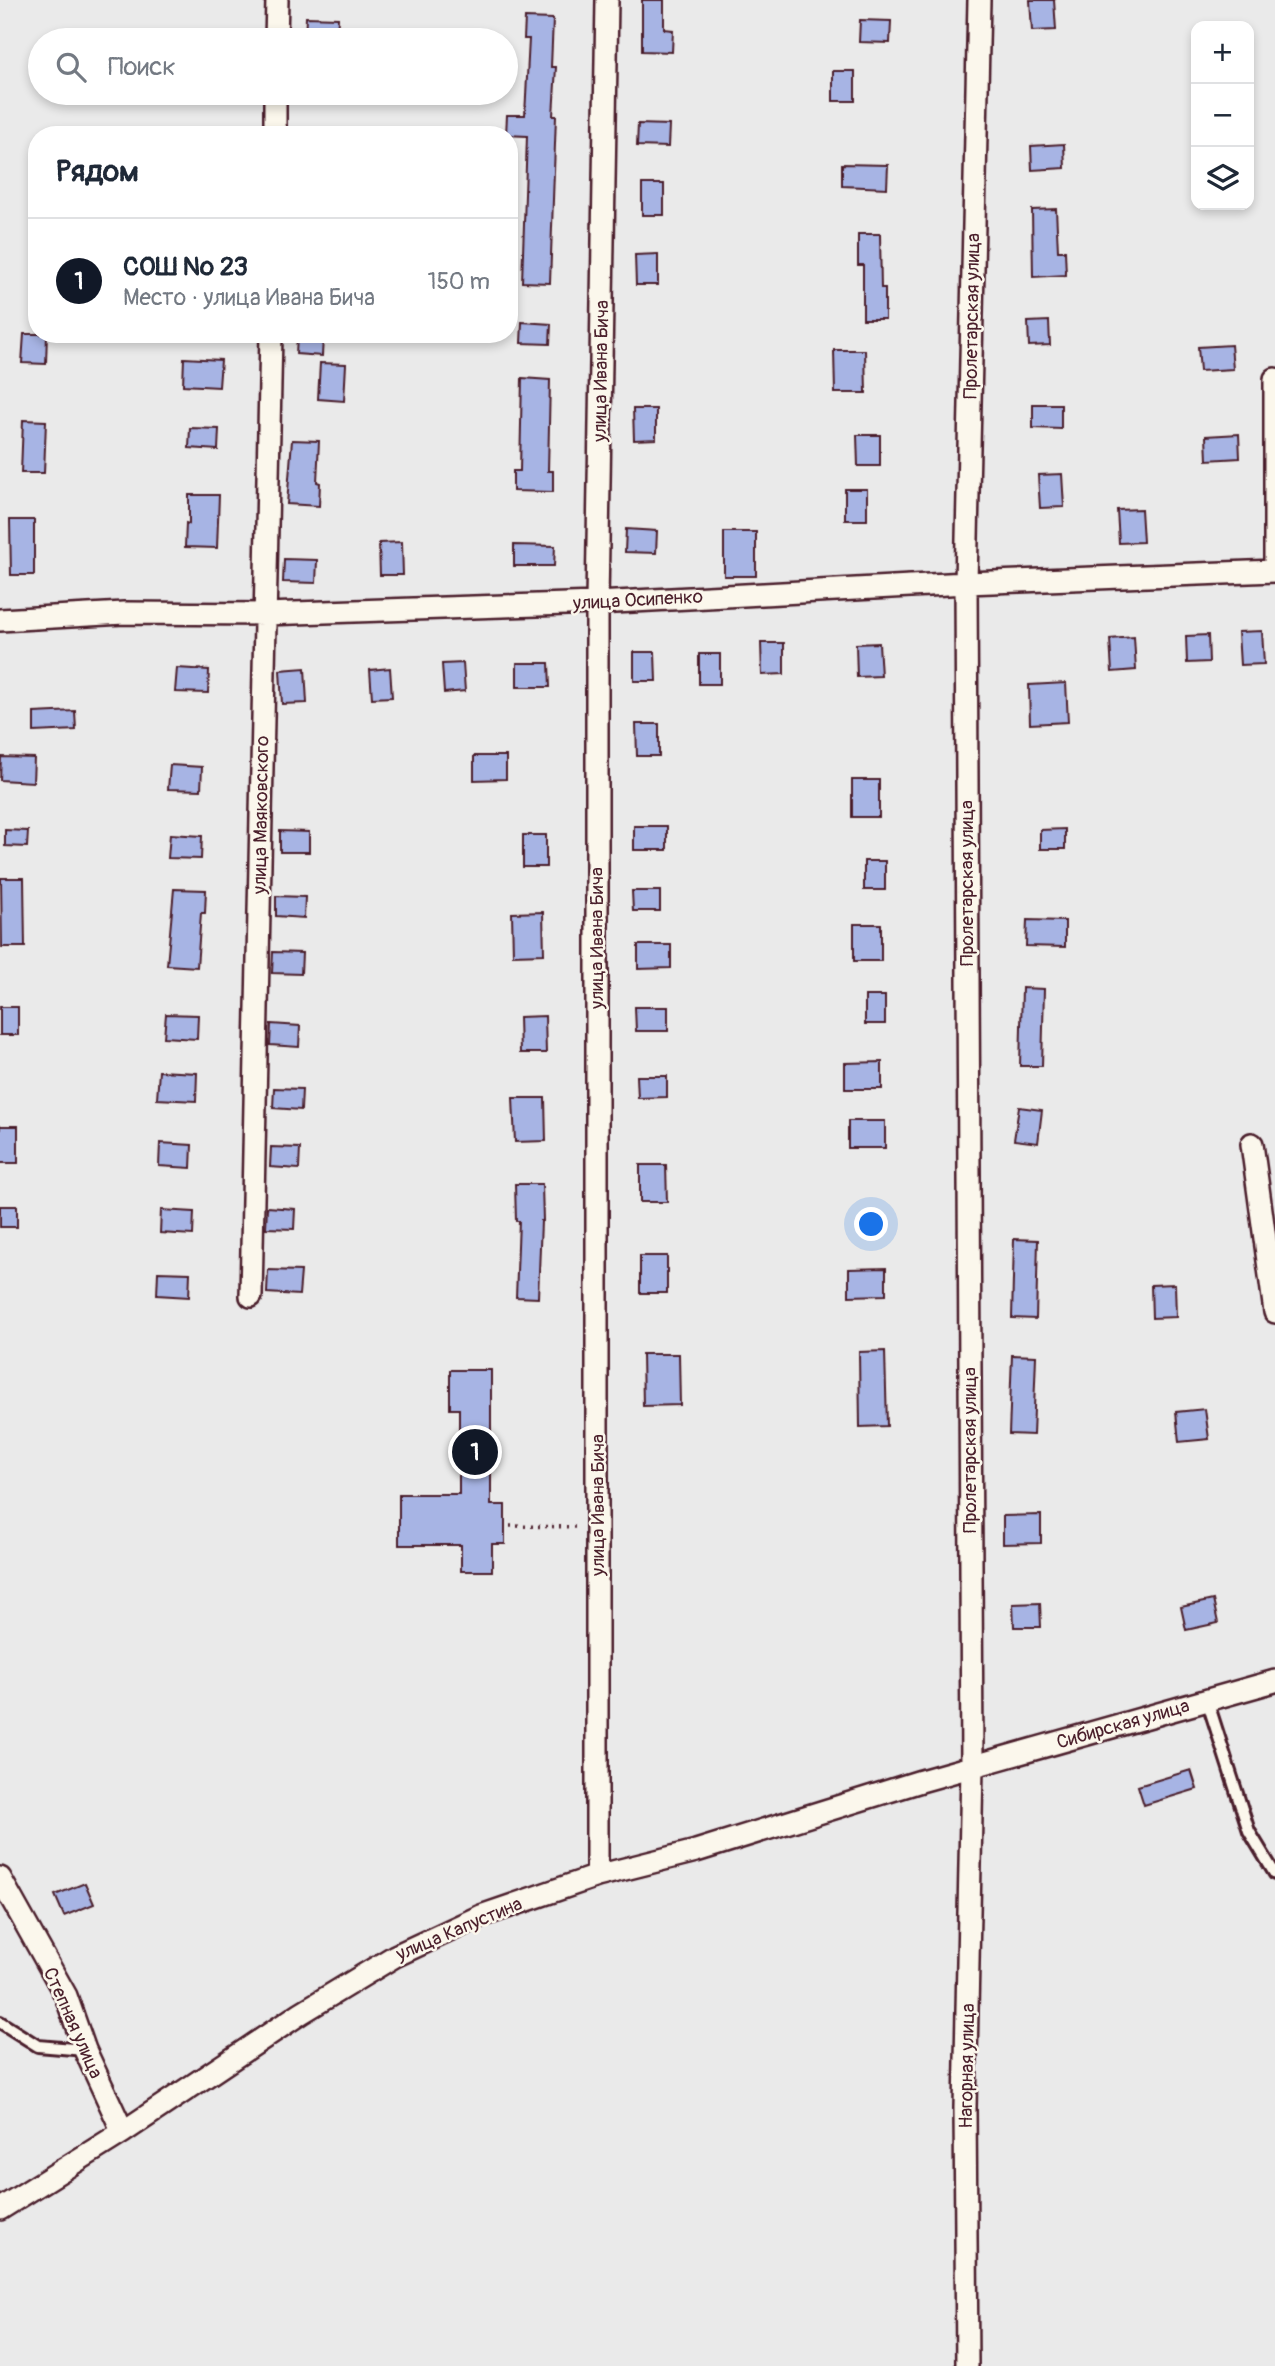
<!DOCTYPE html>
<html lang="ru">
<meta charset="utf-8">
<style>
:root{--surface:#fff;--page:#f6f6f7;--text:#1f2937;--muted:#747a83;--line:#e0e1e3;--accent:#111827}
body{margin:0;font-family:Pangolin,sans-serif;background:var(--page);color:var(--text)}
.controls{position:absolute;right:21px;top:21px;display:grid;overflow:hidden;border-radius:14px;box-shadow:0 4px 10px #0003}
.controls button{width:63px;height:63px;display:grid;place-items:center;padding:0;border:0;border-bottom:2px solid var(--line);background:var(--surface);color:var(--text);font:35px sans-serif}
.you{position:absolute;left:872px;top:1225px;width:24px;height:24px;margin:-18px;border:5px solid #fff;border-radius:50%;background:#1a73e8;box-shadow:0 0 0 10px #1a73e833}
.badge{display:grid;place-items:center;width:46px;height:46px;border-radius:50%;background:var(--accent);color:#fff;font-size:23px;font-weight:700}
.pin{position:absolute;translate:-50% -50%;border:4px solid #fff;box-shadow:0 2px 7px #0006}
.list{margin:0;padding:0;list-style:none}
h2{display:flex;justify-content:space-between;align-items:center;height:91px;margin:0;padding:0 28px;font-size:30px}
h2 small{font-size:23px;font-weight:400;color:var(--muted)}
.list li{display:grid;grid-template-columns:46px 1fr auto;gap:21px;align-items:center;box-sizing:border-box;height:126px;padding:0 28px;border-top:2px solid var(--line)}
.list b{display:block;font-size:26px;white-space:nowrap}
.list p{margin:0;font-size:23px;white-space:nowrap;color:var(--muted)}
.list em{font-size:23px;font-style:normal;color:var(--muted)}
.icon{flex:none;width:38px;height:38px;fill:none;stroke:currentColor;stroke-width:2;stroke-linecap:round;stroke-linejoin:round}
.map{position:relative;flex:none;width:1275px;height:2366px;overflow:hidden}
.search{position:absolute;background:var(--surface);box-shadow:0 4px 10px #0003;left:28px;top:28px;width:490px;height:77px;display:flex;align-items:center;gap:18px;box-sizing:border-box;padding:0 24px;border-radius:38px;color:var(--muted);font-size:26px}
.panel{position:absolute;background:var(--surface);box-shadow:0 4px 10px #0003;left:28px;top:126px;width:490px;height:217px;border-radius:28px}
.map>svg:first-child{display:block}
.building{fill:#a7b4e4;stroke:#4a1f2b;stroke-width:2}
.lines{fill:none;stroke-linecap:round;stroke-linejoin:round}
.lane-casing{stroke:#4a1f2b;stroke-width:16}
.street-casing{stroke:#4a1f2b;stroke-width:26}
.path{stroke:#4a1f2b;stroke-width:3.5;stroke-dasharray:2 5;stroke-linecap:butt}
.lane{stroke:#fbf7ec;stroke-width:10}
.street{stroke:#fbf7ec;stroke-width:21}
.labels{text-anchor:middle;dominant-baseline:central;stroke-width:5;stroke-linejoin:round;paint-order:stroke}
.street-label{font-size:19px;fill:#4a1f2b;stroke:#fbf7ec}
</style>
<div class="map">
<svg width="1275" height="2366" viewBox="0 0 1275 2366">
<rect width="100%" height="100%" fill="#eaeaea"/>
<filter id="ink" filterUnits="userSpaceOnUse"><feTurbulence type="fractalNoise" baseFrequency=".0143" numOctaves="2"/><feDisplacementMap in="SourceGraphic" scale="14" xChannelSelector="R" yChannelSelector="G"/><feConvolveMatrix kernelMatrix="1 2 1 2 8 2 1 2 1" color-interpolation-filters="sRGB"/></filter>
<g filter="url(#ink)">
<path class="building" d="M642 0H664V29L673 30 672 52 642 51Z
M1030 0H1054L1056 30 1032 31Z
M306 17 338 18 337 40H305Z
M525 18 553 19 551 67H556L553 116H556L550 283 522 282 527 136 506 135 507 115H525L529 39H524Z
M860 20 891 21 890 43 859 42Z
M833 71H855V101H833Z
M638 124 669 125 668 147 637 146Z
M1064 144 1065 168 1032 170 1031 146Z
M842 164 888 165 887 188 842 186Z
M642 184H664V215H642Z
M1056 209 1058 251H1065L1066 275 1033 277 1032 210Z
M858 234H880L881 288H885V319H863V265H858Z
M658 254V285H636L635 255Z
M1049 321 1050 345 1029 346 1028 322Z
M522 322 551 324 550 344 521 343Z
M24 334H47L46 364 22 363Z
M297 336 323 337 322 356 296 354Z
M1231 345 1233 369 1200 371 1198 347Z
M834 350H865L866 393H835Z
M184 358 221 360 219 387 183 385Z
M320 363 346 364 344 401 318 399Z
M522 378 550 380 548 471H553V492L513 491V471H520Z
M1033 404H1061V429L1033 428Z
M633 409H656V439L634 440Z
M23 420 46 421 44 473H21Z
M190 428 219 429 218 450 189 448Z
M1239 434 1240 458 1207 460 1206 436Z
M857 435H880V466H858Z
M292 440 319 441 317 482 320 483 319 506 287 504Z
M1062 474 1064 507 1040 508 1038 475Z
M845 489H867V520H845Z
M189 495H219L217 548 185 547 186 523 189 524Z
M1141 509 1143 542 1119 543 1117 510Z
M10 520H34V575H11Z
M626 529 657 531 656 553 625 552Z
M724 532H756V576H724Z
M402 542 403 575H380L379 543Z
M514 545 555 546 554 566H514Z
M284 559 317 560 316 583 283 582Z
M1262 631 1264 664 1240 665 1238 632Z
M1208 635 1209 662 1187 663 1186 636Z
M1134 637 1136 670 1112 672 1110 639Z
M761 643H784V674L762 675Z
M879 643 881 676 857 677 856 644Z
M634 652H655L656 681H634Z
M699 654H720V684H699Z
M463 663 465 691 444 693 442 664Z
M517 663H549L550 687H517Z
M177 668 209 670 208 693 175 692Z
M305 668 307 703 282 704 280 670Z
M390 668 392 697 372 698 370 670Z
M1066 683 1068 722 1030 724 1029 685Z
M75 711 76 730 34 732V713Z
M636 724H659V756H637Z
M474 756H506V779L474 780Z
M1 757 34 758 33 782 0 780Z
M170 765 202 767 201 790 168 789Z
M852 780H879V817H852Z
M634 826H667V850H634Z
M1065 829V849H1040V830Z
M5 830 28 831 27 847 5 846Z
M280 831 309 832V852H280Z
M170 834 202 836 201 859 168 858Z
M523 835H546V867H523Z
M864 861H885V890H864Z
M1 878H24L25 947H2Z
M174 889 206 890 205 913H201L197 967 167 965Z
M632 891H660V911H633Z
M276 896 305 897 304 918 276 916Z
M543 912 544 954 513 955 512 913Z
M1027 920 1065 921V947L1026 946Z
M854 924H881V961H854Z
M638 945H671V968L638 969Z
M273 952 302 953 301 974 272 973Z
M1022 988 1044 989 1042 1066H1020Z
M865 996H885V1024H865Z
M0 1007H18V1035H0Z
M635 1007H668V1031H636Z
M166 1014 198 1015 197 1039 164 1037Z
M545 1016 546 1053H520L519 1017Z
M271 1024 300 1026 299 1047 270 1045Z
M882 1062V1089H845V1063Z
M159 1071 197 1073 196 1101 157 1099Z
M637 1076H667V1097L638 1098Z
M274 1088 302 1089 301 1110 273 1108Z
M513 1098H545L546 1141 515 1142Z
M1019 1107 1042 1110 1038 1143 1014 1140Z
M848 1121H885V1148H848Z
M0 1126H18V1163H0Z
M160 1143 192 1145 191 1168 159 1166Z
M271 1147 300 1148 299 1169 270 1167Z
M640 1165H666L667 1202H640Z
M515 1184H542L543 1221H541L538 1298 516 1297 519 1221H516Z
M0 1206H17V1227H0Z
M267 1207 295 1209 294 1229 266 1228Z
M161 1210 194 1212 193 1235 160 1233Z
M1014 1239 1038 1240 1036 1319 1012 1318Z
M640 1256H667V1293H640Z
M886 1268V1295L849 1296V1269Z
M268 1270 301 1271 299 1295 267 1293Z
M158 1272 190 1273 189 1297 157 1295Z
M1175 1284 1176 1317 1152 1318 1151 1285Z
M885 1351 887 1426 860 1427 859 1352Z
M642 1354H679L680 1405 643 1406Z
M1012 1355 1036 1356 1033 1435 1009 1434Z
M450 1370H491V1505H505V1544H492V1571H461V1545H399V1494H459V1409H450Z
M1205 1409 1209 1439 1179 1442 1176 1412Z
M1041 1515V1543L1003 1544V1516Z
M1213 1600 1218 1623 1186 1630 1181 1607Z
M1040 1603 1041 1627H1014L1013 1604Z
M1191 1770 1197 1789 1144 1805 1138 1786Z
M85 1883 94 1904 64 1916 55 1895Z"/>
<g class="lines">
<defs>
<path id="lane" d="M1207 1700 1249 1831 1275 1874
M0 2022 38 2046 85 2050"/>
<path id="street" d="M276 40 277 0
M275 135V93
M1275 571V379
M0 620 124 613 265 614 597 603 966 583 1275 571
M1252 1144 1275 1312
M251 1296 271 334
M597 1876V603L607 0
M0 1878 66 1996 85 2050 123 2132
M0 2209 123 2132 301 2013 395 1956 481 1916 597 1876 696 1851 921 1781 1275 1681
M967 2366 965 2108 972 1767 966 583 979 0"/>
</defs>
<use href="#lane" class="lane-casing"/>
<use href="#street" class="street-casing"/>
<path class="path" d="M510 1526 578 1527"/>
<use href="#lane" class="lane"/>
<use href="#street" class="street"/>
</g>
</g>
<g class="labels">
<g class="street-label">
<text transform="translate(972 316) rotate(-89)">Пролетарская улица</text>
<text transform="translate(601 371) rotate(-89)">улица Ивана Бича</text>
<text transform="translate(638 600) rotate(-3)">улица Осипенко</text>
<text transform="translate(261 815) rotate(-89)">улица Маяковского</text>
<text transform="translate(967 883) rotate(-90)">Пролетарская улица</text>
<text transform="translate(597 938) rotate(-90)">улица Ивана Бича</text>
<text transform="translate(970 1450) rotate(-90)">Пролетарская улица</text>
<text transform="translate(598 1505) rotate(-90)">улица Ивана Бича</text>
<text transform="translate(1123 1724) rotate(-16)">Сибирская улица</text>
<text transform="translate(459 1929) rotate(-23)">улица Капустина</text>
<text transform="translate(73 2023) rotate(66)">Степная улица</text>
<text transform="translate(967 2066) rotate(-89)">Нагорная улица</text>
</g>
</g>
</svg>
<div class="controls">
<button>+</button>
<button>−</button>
<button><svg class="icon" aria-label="layers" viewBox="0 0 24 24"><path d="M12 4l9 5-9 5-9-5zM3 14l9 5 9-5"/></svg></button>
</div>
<div class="you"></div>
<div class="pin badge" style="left:475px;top:1452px">1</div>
<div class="search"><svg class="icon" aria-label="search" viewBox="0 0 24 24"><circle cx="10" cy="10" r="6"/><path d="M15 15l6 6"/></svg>Поиск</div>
<section class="panel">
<h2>Рядом<small></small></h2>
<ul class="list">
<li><span class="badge">1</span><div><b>СОШ № 23</b><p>Место · улица Ивана Бича</p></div><em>150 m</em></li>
</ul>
</section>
</div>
